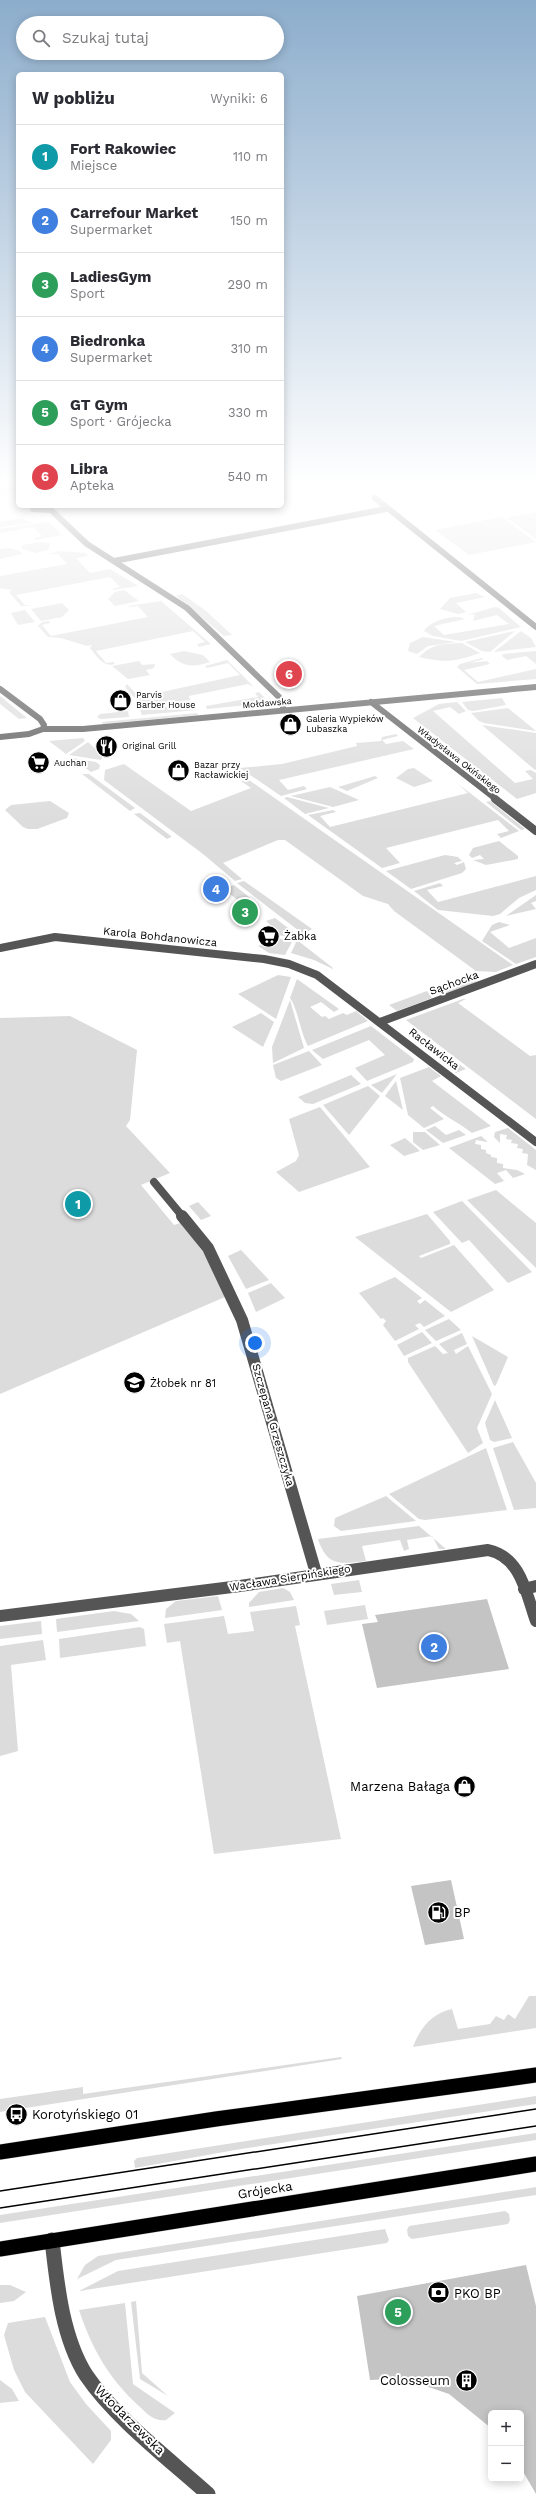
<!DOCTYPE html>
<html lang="pl">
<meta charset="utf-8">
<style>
:root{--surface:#fff;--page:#f2f2f3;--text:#2b2b33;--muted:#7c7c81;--line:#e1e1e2;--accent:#b45309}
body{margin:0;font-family:"Work Sans",sans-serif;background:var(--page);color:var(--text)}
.controls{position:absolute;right:12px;bottom:12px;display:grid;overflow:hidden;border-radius:6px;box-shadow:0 2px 10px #0003}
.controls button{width:36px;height:36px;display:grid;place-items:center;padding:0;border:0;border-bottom:1px solid var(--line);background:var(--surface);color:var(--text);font:20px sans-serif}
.you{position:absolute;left:255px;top:1343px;width:14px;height:14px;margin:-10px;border:3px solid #fff;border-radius:50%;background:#1a73e8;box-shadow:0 0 0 6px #1a73e833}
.badge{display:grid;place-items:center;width:26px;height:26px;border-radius:50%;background:var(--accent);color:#fff;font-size:13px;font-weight:700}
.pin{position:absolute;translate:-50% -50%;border:2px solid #fff;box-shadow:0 1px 4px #0006}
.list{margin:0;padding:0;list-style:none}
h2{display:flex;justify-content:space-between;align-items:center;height:52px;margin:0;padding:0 16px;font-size:17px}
h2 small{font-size:13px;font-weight:400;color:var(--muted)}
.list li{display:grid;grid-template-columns:26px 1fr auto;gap:12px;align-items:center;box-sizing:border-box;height:64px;padding:0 16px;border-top:1px solid var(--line)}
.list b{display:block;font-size:15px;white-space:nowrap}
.list p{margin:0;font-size:13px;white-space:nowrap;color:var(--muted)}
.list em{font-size:13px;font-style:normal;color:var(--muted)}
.icon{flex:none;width:22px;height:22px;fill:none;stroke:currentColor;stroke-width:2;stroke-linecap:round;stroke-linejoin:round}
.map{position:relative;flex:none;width:536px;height:2494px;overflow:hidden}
.search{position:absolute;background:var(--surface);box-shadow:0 2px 10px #0003;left:16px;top:16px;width:268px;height:44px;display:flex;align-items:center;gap:10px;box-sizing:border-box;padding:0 14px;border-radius:22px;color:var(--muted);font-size:15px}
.panel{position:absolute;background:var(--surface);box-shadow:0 2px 10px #0003;left:16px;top:72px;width:268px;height:436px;border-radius:6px}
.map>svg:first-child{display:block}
.green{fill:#dcdcdc}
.building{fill:#c4c4c4}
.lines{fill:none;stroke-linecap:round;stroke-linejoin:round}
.major-casing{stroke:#dbdbdb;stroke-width:16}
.minor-far3{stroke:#555;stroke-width:6}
.minor-far2{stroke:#555;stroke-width:8}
.minor-far1{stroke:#555;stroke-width:12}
.minor{stroke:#555;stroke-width:15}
.major{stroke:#000;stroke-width:15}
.tram{stroke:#000;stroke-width:1.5}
.labels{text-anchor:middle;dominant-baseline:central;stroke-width:4;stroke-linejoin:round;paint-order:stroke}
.far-poi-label{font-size:9px;fill:#000;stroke:#fff;text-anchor:start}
.far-street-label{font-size:9px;fill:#000;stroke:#fff}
.poi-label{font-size:11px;fill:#000;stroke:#fff;text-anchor:start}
.street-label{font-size:11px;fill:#000;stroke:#fff}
.near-poi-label{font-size:13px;fill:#000;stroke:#fff;text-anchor:start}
.near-street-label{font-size:13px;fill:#000;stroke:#fff}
</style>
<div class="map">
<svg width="536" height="2494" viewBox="0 0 536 2494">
<rect width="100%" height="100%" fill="#fff"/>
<path class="green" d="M18 484V492L0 495V485Z
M536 512V539L507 518Z
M502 517 536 542 469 555 435 530Z
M21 518 33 523 0 527V522Z
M47 522 50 523 62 535 36 540 34 538 42 536 33 527 0 533V529Z
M40 542 50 543 48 550 35 553 21 548 23 545Z
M9 548 20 551 22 554 0 559V549Z
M60 551 85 553 88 556 76 558 90 573 110 569 138 586 114 590 112 589 120 587 110 577 16 595 25 605 32 606H21L9 592 12 590 0 588V576L67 564 58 554H48Z
M124 590 139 601 115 606 108 599 115 592Z
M476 593 485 597 456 603 466 612 458 614 440 609 450 598Z
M182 594 205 610 232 635 224 636 176 596Z
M161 601 211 644 199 647 197 644 205 642 193 631 96 651 106 663 113 662 115 664C103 668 96 655 90 648L92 645 87 646 61 638 48 637 38 626 42 622 49 621 50 623 42 625 51 636 148 617 138 606 130 607 128 606Z
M62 603 69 610 62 617 41 621 31 609Z
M495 607 499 608 521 627 461 641 433 636 424 631C429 621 456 613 465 619L434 626 444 635 509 624 497 615 473 621 475 614 467 615Z
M25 610 35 622 18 625 11 613Z
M515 631 490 652 482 651 465 642Z
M521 631 531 638 536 647 494 652Z
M423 637 456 642 428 646 417 654 408 651 410 643Z
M462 643 480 653C454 662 446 663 419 657 433 643 443 644 462 643Z
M184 651 203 655 210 662C193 668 182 667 170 654Z
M536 651V664L526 656 507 660 502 656 503 654Z
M482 658 484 659 469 663 487 661 490 664 464 670 478 682 536 669V679L477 684 457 667 460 664Z
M227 660 254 687 248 684 189 696 190 700 141 705 125 687 127 684 139 697 240 675 228 663 207 668 205 666Z
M139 661 142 665 155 664 154 668 146 670 150 675 128 679 112 666Z
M259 692 265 698 258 704 207 709 206 706 258 697 255 693Z
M0 696 27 718 19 719 0 704Z
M502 698 506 705 473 711 468 710 462 702Z
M457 702 466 711 459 714 450 707 433 711 515 783 533 779 525 771 531 770 536 773V793L517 799 413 718 439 704Z
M185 705 194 707 196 710 142 715 140 710Z
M508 708 536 731 484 723 479 721 471 713Z
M128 711 129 717 101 719 97 717 100 714Z
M197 713 198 715 103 724 102 722Z
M482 725 536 733V769L535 770Z
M396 734 398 736 382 740 386 744 403 741 414 749 279 780 288 790 304 786 307 789 281 796 240 768 282 764 357 746 356 743 381 741 382 737Z
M83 738 85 741 66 754 49 741Z
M88 742 103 756 101 760 69 755Z
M72 758 96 762 100 765 99 769 91 772Z
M124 764 191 811 251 788 241 781 249 780 513 965 496 972 476 971 394 911 388 904 363 896 285 840H278L223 863 242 879 235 881 203 854 104 780 105 770Z
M414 768 433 781 414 787 396 778 408 769Z
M82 774H89L135 808 130 811Z
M375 776 378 778 347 791 338 787Z
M457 783 519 831 501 838 497 834 509 831 498 820 386 848 400 863 382 868 308 815 333 810 336 812 320 816 330 827 468 793Z
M330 787 359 800 333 807 291 796Z
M287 797 329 808 305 814 284 798Z
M50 801 69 813 67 818 37 829H28L23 827 5 810 11 805Z
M490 801 525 829 521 830 486 802Z
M140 813 171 836V837L167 839 134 814Z
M499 841 518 856V859L486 865 473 860 484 859 480 855 472 858 469 855 473 848Z
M445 855 458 857 462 861 454 863 457 865 464 862 466 869 462 873 411 889 386 871Z
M536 876V890L519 898 500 914 493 916 438 910 414 891 440 883 443 886 427 890 438 902Z
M244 881 312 929 303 934 237 883Z
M234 885 259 905 250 909 223 889Z
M536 895V901L531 903 536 909 506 916Z
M275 918 296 934 293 937 276 935 274 928 266 921Z
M499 922 510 925 490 932 509 948 536 938V957L516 964 482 941 492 925Z
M274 938 293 940 285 955 269 953 258 946 268 943Z
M297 940 333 968V969L314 960 291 953Z
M473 974 478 977 476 982 446 993 436 987Z
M278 975 291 977 276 1019 238 994Z
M297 979 339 1009 334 1012 321 1002 310 1007 322 1017 325 1016 329 1019 343 1013 347 1015 356 1011 368 1021 308 1046C300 1032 298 1009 290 998Z
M427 991 432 998 397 1011 389 1005Z
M463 999H466L458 1003 530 1056 536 1055V1119L406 1020Z
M290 1000 304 1048 273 1063 272 1047Z
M261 1013 274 1022 263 1047 232 1027Z
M70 1016 137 1050 130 1120 126 1126 170 1173 141 1185 174 1225 180 1223C198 1244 219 1270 225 1297L0 1394V1018Z
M371 1026 414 1059 413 1062 367 1081 355 1068 385 1055 369 1040 323 1059 312 1050Z
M309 1051 322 1065 281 1081 276 1078 273 1065Z
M450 1058 466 1069 456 1073 442 1062Z
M429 1067 441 1076 432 1081 491 1126 472 1133C458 1122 447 1118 433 1106L430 1108 444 1119 424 1128 408 1115 400 1078Z
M397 1074 382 1093 371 1085Z
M351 1075 361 1084 313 1104 305 1103 298 1097Z
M396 1081 403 1110 385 1096Z
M368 1086 380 1096 349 1135 323 1105Z
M320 1107 370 1167 299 1192 276 1172 296 1161 299 1155 289 1119Z
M435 1126 446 1135 459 1130 466 1135 443 1143 426 1130Z
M508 1128 536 1150V1170L527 1165 528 1154 522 1153 523 1149 517 1148 518 1144 511 1143 512 1140 506 1139 507 1135 500 1134V1143L494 1137 495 1132Z
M413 1132H425L440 1145 423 1150 413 1142Z
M481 1136 488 1142 476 1140 475 1144 481 1145V1149L486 1150V1153L491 1155V1157L497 1158V1163L503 1164V1168L517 1170 525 1174 513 1178 506 1170 497 1173 504 1181 495 1184 449 1148Z
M405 1138 420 1151 404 1156 390 1145Z
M496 1190 536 1223V1268L467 1200Z
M462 1201 532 1272 508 1283 469 1240 462 1243 433 1212Z
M198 1202 211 1216 201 1220 189 1206Z
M427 1214 450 1241V1244L419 1256 421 1258 454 1245 494 1290 451 1312 355 1237Z
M241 1250 269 1280 246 1289 228 1256Z
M395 1277 422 1298 417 1301 420 1304 425 1300 445 1316 424 1327 420 1323 415 1325 419 1329 395 1341 383 1325 386 1321 383 1318 381 1319 359 1293Z
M271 1283 285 1298 256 1312 248 1293Z
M449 1319 461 1330 436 1341 425 1330Z
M422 1332 432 1343 404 1356 397 1345Z
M462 1333 467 1344 454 1350 456 1354 468 1346 492 1394 477 1428 483 1443 468 1453 408 1362V1358L435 1346 443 1354 448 1353 439 1344Z
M472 1336 508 1357 496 1385 494 1386Z
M495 1400 512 1438 494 1442 490 1440 485 1423Z
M513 1442 536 1483V1508L514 1510 493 1448Z
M486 1448 507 1510 425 1520 419 1519 389 1494Z
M386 1496 416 1521 341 1531 334 1526 335 1518Z
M419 1526 446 1549H439L432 1536 407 1540 409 1549 404 1551 400 1540 362 1546 366 1561C341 1564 327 1567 318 1539Z
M359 1580 362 1592 334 1595 331 1584Z
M283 1588 290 1592 294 1600 249 1607V1603L259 1592Z
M218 1596 222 1610 165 1618 166 1609 176 1601Z
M365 1605 368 1619 327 1625 324 1611Z
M296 1606 300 1625 295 1626 341 1839 214 1854 180 1641 167 1643 164 1624 224 1616 228 1634 254 1631 250 1612Z
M114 1611 131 1614 139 1621 57 1632 56 1619Z
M41 1621 42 1634 0 1639V1626Z
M140 1627 144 1629 146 1646 60 1658 59 1639Z
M43 1640 46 1660 11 1665 18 1751 0 1756V1646Z
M529 1996H536V2028L413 2047C420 2028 432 2013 452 2009L458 2029 490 2024 496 2016 504 2020 508 2014 515 2019Z
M341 2057 342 2059 0 2112V2099L83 2087V2094Z
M536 2096V2104L235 2150 135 2168 134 2161 137 2158Z
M536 2133V2140L0 2223V2215Z
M536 2187V2195L116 2260 77 2279 85 2265 98 2256Z
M505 2211 509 2214 510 2220 508 2224 412 2239 408 2236 407 2230 409 2226Z
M385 2229 389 2240 387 2243 79 2291 118 2271Z
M0 2285H10L26 2292 14 2301 0 2303Z
M136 2301 142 2373 168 2396 140 2379 131 2302Z
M125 2303 133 2384 175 2413 166 2420C155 2422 147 2414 140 2407 109 2379 92 2349 79 2310Z
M45 2317 70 2382 86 2404 111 2431V2440L93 2464 25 2392 14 2370 4 2335 8 2323Z
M0 2380 12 2389 19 2401 0 2403Z"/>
<path class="building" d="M487 1599 509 1669 377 1688 362 1624 378 1622 375 1615Z
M451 1880 464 1939 425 1945 411 1886Z
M526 2265 536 2306V2494L521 2468V2413H491V2428L449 2394 420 2384 393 2379 370 2380 357 2296Z"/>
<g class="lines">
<defs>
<path id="major" d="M0 2152 216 2119 536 2075
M0 2249 536 2164"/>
</defs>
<use href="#major" class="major-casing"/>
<path class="minor-far3" d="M375 498 536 627
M33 509 51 510 87 544 187 608 279 697 284 710
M114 561 386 509
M0 689 40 719 44 725 43 729
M371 702 497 800
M0 737 29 734 43 729H83L536 687"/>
<path class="minor-far2" d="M495 799 536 831
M0 948 55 937 264 959 289 964 317 975 536 1142
M380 1022 536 964
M154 1182 183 1217"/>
<path class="minor-far1" d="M182 1216 208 1248 242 1320 316 1573
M524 1589 536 1586
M0 1616 240 1586 488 1550C521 1557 526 1593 536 1621"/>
<path class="minor" d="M52 2240C57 2284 62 2337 86 2375 115 2418 169 2459 208 2494"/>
<use href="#major" class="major"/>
<path class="tram" d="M0 2191 536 2109
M0 2208 536 2126"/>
</g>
<linearGradient id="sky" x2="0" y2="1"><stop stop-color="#8cadcc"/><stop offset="0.58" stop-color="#fff"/><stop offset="1" stop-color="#fff" stop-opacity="0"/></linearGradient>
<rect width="536" height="833" fill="url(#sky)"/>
<defs>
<symbol id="shop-disc" viewBox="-11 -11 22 22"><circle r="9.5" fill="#000" stroke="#fff"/><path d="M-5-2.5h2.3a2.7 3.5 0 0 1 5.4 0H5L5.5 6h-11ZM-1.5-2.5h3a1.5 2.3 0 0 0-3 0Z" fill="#fff"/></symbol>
<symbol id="restaurant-disc" viewBox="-11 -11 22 22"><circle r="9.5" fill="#000" stroke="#fff"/><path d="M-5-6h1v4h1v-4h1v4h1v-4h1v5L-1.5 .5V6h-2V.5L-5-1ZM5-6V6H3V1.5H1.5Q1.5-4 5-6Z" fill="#fff"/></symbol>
<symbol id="supermarket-disc" viewBox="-11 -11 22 22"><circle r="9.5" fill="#000" stroke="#fff"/><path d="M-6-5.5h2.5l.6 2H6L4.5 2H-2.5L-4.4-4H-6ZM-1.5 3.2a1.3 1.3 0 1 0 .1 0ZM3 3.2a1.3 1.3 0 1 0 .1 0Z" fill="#fff"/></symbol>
<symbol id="school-disc" viewBox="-11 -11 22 22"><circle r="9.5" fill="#000" stroke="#fff"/><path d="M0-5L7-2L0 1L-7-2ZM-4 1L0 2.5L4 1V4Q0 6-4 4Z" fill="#fff"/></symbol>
<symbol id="fuel-disc" viewBox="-11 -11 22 22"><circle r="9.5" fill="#000" stroke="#fff"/><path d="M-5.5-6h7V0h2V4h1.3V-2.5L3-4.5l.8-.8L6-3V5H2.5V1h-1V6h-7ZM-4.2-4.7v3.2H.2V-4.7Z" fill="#fff"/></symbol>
<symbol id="bus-disc" viewBox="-11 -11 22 22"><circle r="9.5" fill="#000" stroke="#fff"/><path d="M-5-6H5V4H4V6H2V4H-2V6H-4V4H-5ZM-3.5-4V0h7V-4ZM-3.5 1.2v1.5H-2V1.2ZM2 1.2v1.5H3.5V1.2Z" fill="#fff"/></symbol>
<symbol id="bank-disc" viewBox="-11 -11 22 22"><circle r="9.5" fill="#000" stroke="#fff"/><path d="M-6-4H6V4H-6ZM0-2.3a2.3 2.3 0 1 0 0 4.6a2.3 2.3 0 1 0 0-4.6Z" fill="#fff"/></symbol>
<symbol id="building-disc" viewBox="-11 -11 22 22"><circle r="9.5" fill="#000" stroke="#fff"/><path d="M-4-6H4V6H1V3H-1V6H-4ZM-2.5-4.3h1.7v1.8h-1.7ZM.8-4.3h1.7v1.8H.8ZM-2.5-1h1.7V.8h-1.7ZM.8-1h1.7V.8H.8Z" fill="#fff"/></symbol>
</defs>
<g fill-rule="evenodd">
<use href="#shop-disc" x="108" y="688" width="25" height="25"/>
<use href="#shop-disc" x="278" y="712" width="25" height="25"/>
<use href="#restaurant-disc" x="94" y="734" width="25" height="25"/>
<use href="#supermarket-disc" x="26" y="750" width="25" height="25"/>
<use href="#shop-disc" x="166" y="758" width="25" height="25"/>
<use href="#supermarket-disc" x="256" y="924" width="25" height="25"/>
<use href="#school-disc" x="122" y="1370" width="25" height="25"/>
<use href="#shop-disc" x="452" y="1774" width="25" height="25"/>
<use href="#fuel-disc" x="426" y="1900" width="25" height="25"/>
<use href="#bus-disc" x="4" y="2102" width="25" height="25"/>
<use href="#bank-disc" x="426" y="2280" width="25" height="25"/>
<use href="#building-disc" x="454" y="2368" width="25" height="25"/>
</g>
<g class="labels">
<g class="far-poi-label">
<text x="136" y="695">Parvis<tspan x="136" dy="10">Barber House</tspan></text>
<text x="306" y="719">Galeria Wypieków<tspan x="306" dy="10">Lubaszka</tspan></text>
<text x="122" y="746">Original Grill</text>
<text x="54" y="763">Auchan</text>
<text x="194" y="765">Bazar przy<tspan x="194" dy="10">Racławickiej</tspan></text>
</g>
<g class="far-street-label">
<text transform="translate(267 703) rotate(-5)">Mołdawska</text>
<text transform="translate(459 760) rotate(38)">Władysława Okińskiego</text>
</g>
<g class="poi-label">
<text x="284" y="936">Żabka</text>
<text x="150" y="1383">Żłobek nr 81</text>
</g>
<g class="street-label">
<text transform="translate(160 937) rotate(6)">Karola Bohdanowicza</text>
<text transform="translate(454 983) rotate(-20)">Sąchocka</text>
<text transform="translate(434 1049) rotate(38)">Racławicka</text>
<text transform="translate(273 1425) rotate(74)">Szczepana Grzeszczyka</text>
<text transform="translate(290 1578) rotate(-9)">Wacława Sierpińskiego</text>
</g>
<g class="near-poi-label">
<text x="450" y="1786" text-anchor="end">Marzena Bałaga</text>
<text x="454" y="1912">BP</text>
<text x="32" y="2114">Korotyńskiego 01</text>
<text x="454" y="2293">PKO BP</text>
<text x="450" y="2380" text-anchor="end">Colosseum</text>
</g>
<g class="near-street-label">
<text transform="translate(265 2190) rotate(-9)">Grójecka</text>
<text transform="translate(130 2420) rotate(45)">Włodarzewska</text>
</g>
</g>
</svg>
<div class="controls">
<button>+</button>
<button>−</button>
</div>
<div class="you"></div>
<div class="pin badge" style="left:78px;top:1204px;background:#0f9aa8">1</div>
<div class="pin badge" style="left:434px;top:1647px;background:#3f7fe0">2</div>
<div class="pin badge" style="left:245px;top:912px;background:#2e9e5b">3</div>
<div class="pin badge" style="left:216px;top:889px;background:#3f7fe0">4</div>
<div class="pin badge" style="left:398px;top:2312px;background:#2e9e5b">5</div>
<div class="pin badge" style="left:289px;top:674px;background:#e0444e">6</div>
<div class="search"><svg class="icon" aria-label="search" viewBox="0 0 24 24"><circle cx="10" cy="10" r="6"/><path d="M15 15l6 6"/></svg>Szukaj tutaj</div>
<section class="panel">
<h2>W pobliżu<small>Wyniki: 6</small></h2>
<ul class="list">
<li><span class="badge" style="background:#0f9aa8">1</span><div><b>Fort Rakowiec</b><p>Miejsce</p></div><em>110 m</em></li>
<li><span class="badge" style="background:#3f7fe0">2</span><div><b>Carrefour Market</b><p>Supermarket</p></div><em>150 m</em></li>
<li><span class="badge" style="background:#2e9e5b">3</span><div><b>LadiesGym</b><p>Sport</p></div><em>290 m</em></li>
<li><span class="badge" style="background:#3f7fe0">4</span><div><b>Biedronka</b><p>Supermarket</p></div><em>310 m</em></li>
<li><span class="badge" style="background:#2e9e5b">5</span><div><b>GT Gym</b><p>Sport · Grójecka</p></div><em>330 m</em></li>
<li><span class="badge" style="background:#e0444e">6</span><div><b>Libra</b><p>Apteka</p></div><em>540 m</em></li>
</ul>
</section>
</div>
